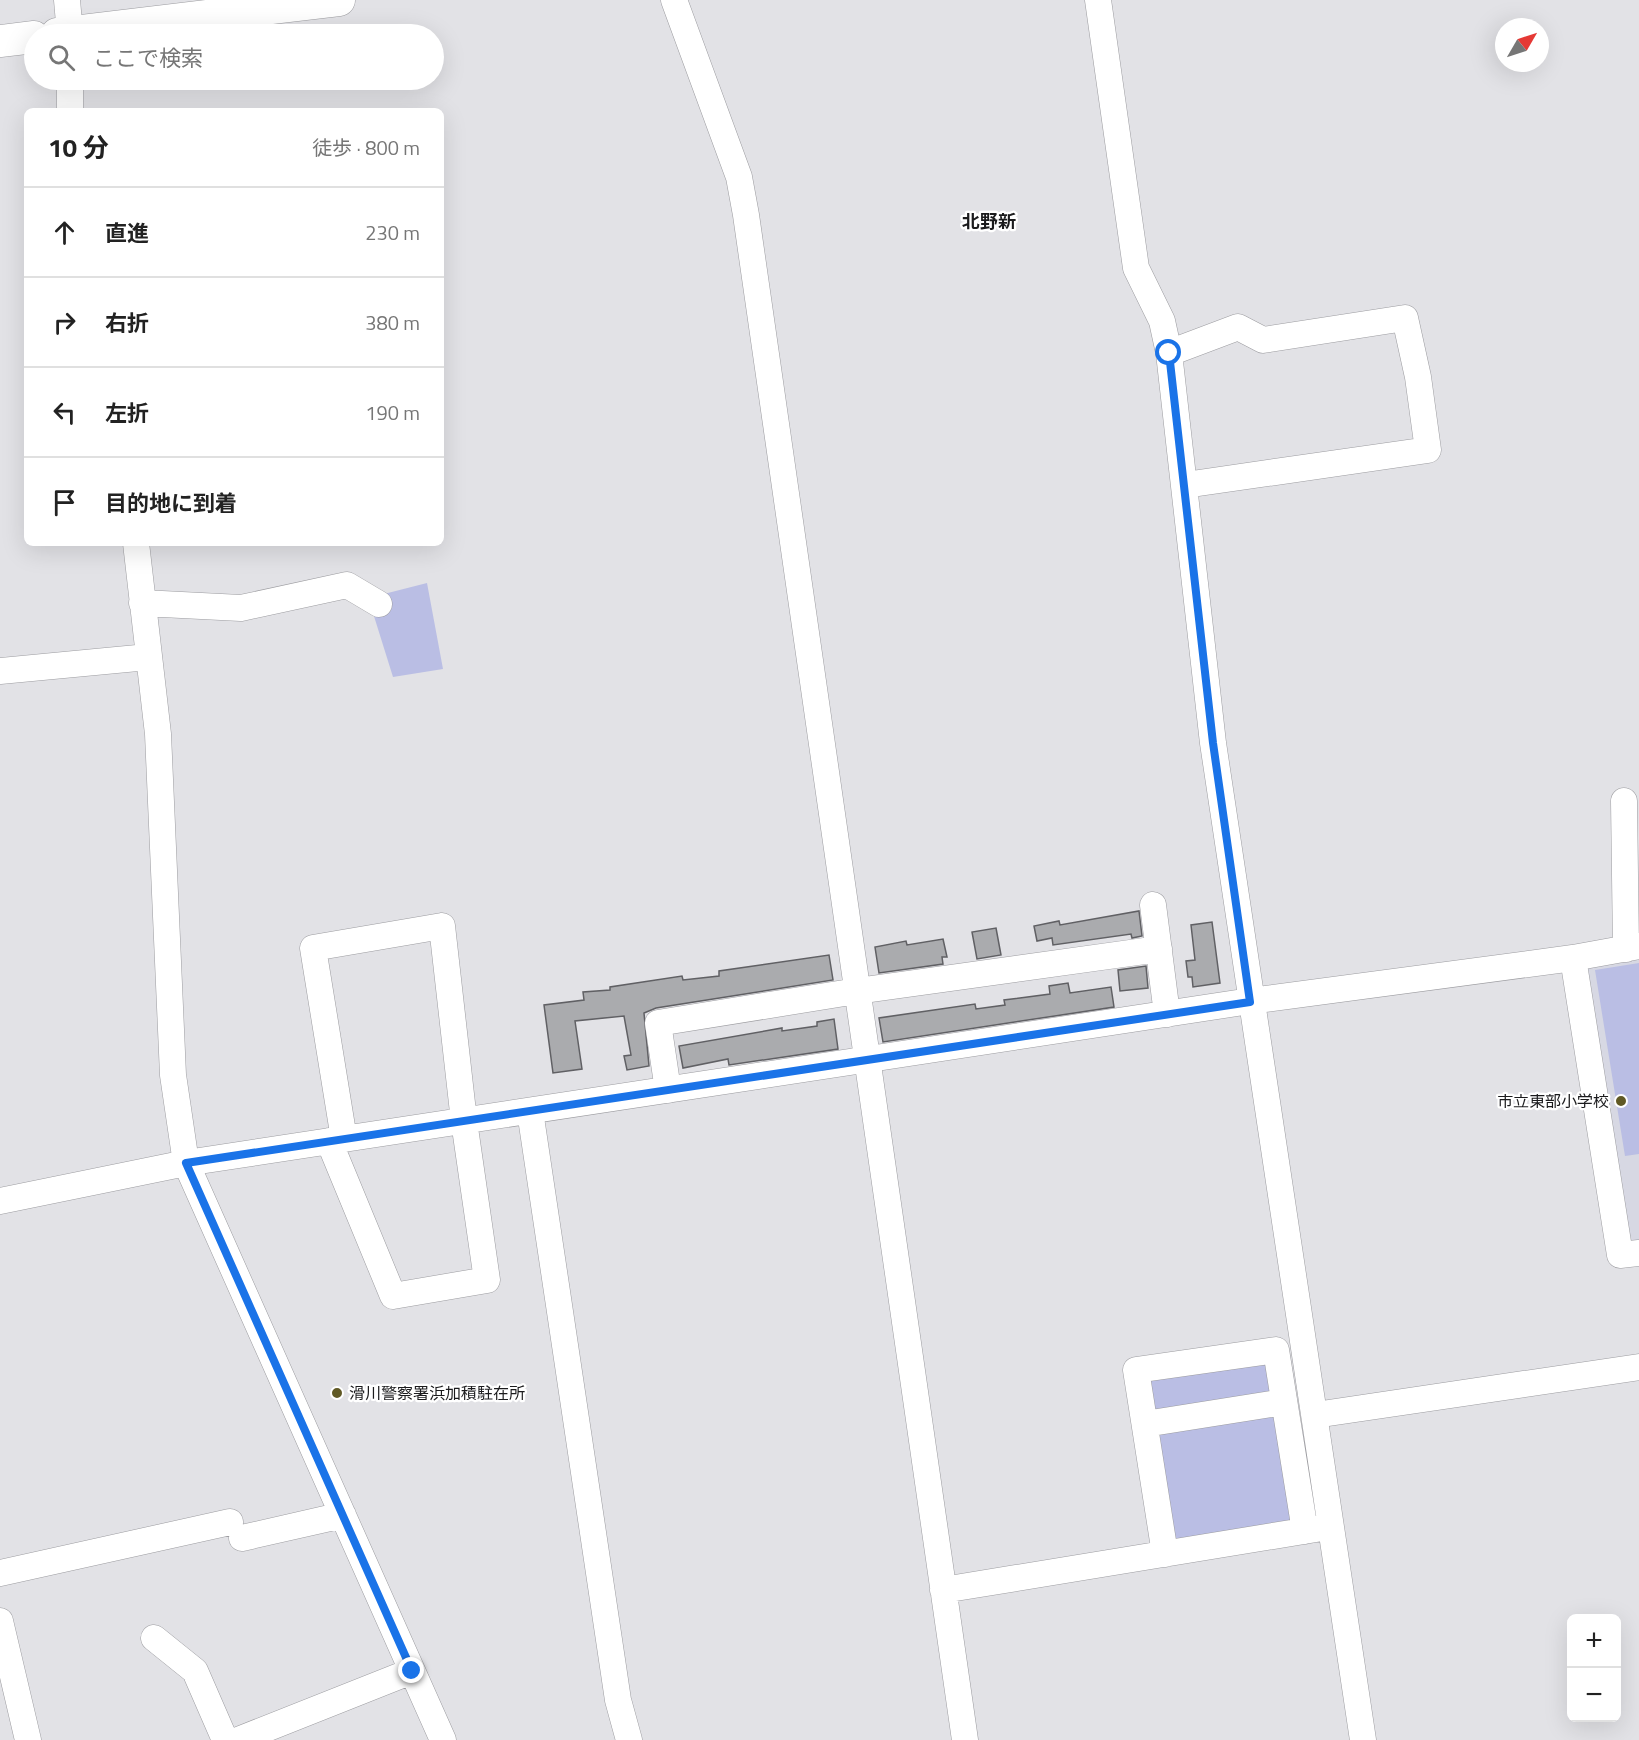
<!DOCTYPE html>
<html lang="ja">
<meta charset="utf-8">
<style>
:root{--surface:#fff;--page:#f2f2f2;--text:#222;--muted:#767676;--line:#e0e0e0}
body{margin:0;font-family:"Titillium Web","Noto Sans JP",sans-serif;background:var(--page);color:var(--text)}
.controls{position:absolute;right:18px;bottom:18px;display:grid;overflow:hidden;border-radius:9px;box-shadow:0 6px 24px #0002}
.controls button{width:54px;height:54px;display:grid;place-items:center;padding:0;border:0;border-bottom:2px solid var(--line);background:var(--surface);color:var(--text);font:30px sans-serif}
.compass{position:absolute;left:1495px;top:18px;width:54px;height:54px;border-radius:50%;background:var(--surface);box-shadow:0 6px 24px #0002;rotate:51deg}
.stop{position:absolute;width:18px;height:18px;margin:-14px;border:4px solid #1a73e8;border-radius:50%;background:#fff}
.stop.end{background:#1a73e8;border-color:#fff;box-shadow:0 2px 6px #0008}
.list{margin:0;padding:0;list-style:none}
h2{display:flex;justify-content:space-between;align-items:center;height:78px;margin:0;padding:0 24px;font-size:26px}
h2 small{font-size:20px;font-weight:400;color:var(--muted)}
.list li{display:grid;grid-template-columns:39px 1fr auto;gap:18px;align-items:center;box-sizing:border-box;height:90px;padding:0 24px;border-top:2px solid var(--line)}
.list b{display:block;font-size:22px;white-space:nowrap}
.list em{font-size:20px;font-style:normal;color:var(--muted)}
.icon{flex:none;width:33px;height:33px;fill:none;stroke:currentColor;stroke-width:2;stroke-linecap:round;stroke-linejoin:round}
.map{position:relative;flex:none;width:1639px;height:1740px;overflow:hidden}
.search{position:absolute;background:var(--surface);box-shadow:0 6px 24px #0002;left:24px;top:24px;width:420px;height:66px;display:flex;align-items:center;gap:15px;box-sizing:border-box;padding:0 21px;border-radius:33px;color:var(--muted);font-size:22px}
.panel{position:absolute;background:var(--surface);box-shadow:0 6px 24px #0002;left:24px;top:108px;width:420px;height:438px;border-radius:9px}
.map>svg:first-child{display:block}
.built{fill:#d7d8e3}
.green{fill:#babee4}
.building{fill:#aaabae;stroke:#606064;stroke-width:1.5}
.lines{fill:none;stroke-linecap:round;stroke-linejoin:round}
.minor-casing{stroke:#9c9ca0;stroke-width:27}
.major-casing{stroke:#9c9ca0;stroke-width:33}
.minor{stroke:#fff;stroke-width:26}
.major{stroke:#fff;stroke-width:32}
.route{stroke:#1a73e8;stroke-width:8}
.poi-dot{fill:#605925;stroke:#fff;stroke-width:2}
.labels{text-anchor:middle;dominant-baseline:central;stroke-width:4.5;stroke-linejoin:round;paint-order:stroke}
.poi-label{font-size:16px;fill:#1b1b1d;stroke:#fff;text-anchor:end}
.neighbourhood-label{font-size:18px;font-weight:bold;fill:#1b1b1d;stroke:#fff}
</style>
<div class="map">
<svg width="1639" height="1740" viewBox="0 0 1639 1740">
<rect width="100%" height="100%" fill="#e2e2e6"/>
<path class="built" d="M1639 951V1243L1626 1245 1582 960Z"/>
<path class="green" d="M427 583 443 669 393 677 373 613 380 595Z
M1639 963V1154L1625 1156 1595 970Z
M1279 1343 1309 1522 1151 1548 1126 1365Z"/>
<path class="building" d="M1139 911 1142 936 1132 938 1131 934 1053 945 1052 938 1037 941 1034 926 1059 921 1060 925Z
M1212 922 1220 983 1193 987 1192 977H1188L1186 961 1195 960 1191 925Z
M996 928 1001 955 977 959 972 932Z
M943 939 947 957H942L943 964 879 973 875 947 906 941 907 945Z
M829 955 833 980 656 1008 644 1013 649 1066 627 1070 624 1056 631 1055 624 1016 575 1021 582 1069 553 1073 544 1005 584 1000 583 992 610 990V987L682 976 683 980 719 976V971Z
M1146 966 1148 988 1120 991 1118 970Z
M1068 983 1070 993 1111 987 1114 1007 883 1042 879 1018 975 1004 976 1009 1005 1005 1004 1000 1050 994 1049 986Z
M834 1019 838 1049 729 1065 728 1059 683 1068 679 1046 782 1028V1031L817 1026V1022Z"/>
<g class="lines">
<defs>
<path id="minor" d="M67 0 70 34
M674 0 739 177 746 215 965 1740
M1098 0 1136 268 1162 321 1169 353 1213 743 1363 1740
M70 111V80
M1169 353 1238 327 1263 340 1405 318 1418 377 1428 450 1185 485
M136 543 158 734 173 1075 186 1163 443 1740
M142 603 241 608 347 585 379 604
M0 671 148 657
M1624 801 1626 949
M1153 905 1167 1014
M1573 958 1620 1255 1639 1253
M668 1090 658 1023 857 991 1159 949
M530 1111 618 1700 629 1740
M329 1141 393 1296 487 1280 464 1121 442 926 313 948 344 1139
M0 1201 186 1163 1250 1001 1573 958 1639 946
M1315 1415 1639 1367
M1145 1424 1284 1402
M242 1538 343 1515
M1165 1554 1136 1370 1276 1350 1305 1531
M0 1573 230 1522
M943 1590 1322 1528
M0 1621 28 1740
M154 1638 195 1671 225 1740
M238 1740 412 1671"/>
<path id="major" d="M57 34 339 0
M0 41 34 37"/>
</defs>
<use href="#minor" class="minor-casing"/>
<use href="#major" class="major-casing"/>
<use href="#minor" class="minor"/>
<use href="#major" class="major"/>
</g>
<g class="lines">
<path class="route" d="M412 1671 186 1163 1250 1002 1213 743 1169 353"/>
</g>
<g class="poi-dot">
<circle cx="1621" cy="1101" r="6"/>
<circle cx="337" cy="1393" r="6"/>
</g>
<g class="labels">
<g class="poi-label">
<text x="1609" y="1101">市立東部小学校</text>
<text x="349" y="1393" text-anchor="start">滑川警察署浜加積駐在所</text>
</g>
<g class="neighbourhood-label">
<text x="989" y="221">北野新</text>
</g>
</g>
</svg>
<div class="controls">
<button>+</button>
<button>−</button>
</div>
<svg class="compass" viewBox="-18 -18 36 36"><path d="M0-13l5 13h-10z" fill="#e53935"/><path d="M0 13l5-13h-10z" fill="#767676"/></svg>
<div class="stop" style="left:1169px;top:353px"></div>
<div class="stop end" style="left:412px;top:1671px"></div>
<div class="search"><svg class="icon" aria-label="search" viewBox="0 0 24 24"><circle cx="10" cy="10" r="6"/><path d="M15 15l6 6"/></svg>ここで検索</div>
<section class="panel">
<h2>10 分<small>徒歩 · 800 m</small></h2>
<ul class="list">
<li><svg class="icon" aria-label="ahead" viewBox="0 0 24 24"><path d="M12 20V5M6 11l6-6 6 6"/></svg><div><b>直進</b></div><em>230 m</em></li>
<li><svg class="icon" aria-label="right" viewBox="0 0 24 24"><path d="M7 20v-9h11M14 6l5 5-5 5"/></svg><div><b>右折</b></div><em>380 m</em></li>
<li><svg class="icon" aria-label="left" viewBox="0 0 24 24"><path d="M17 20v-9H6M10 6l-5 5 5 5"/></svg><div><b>左折</b></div><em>190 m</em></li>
<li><svg class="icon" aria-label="arrive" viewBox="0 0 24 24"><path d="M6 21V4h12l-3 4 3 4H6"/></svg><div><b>目的地に到着</b></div></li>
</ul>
</section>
</div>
